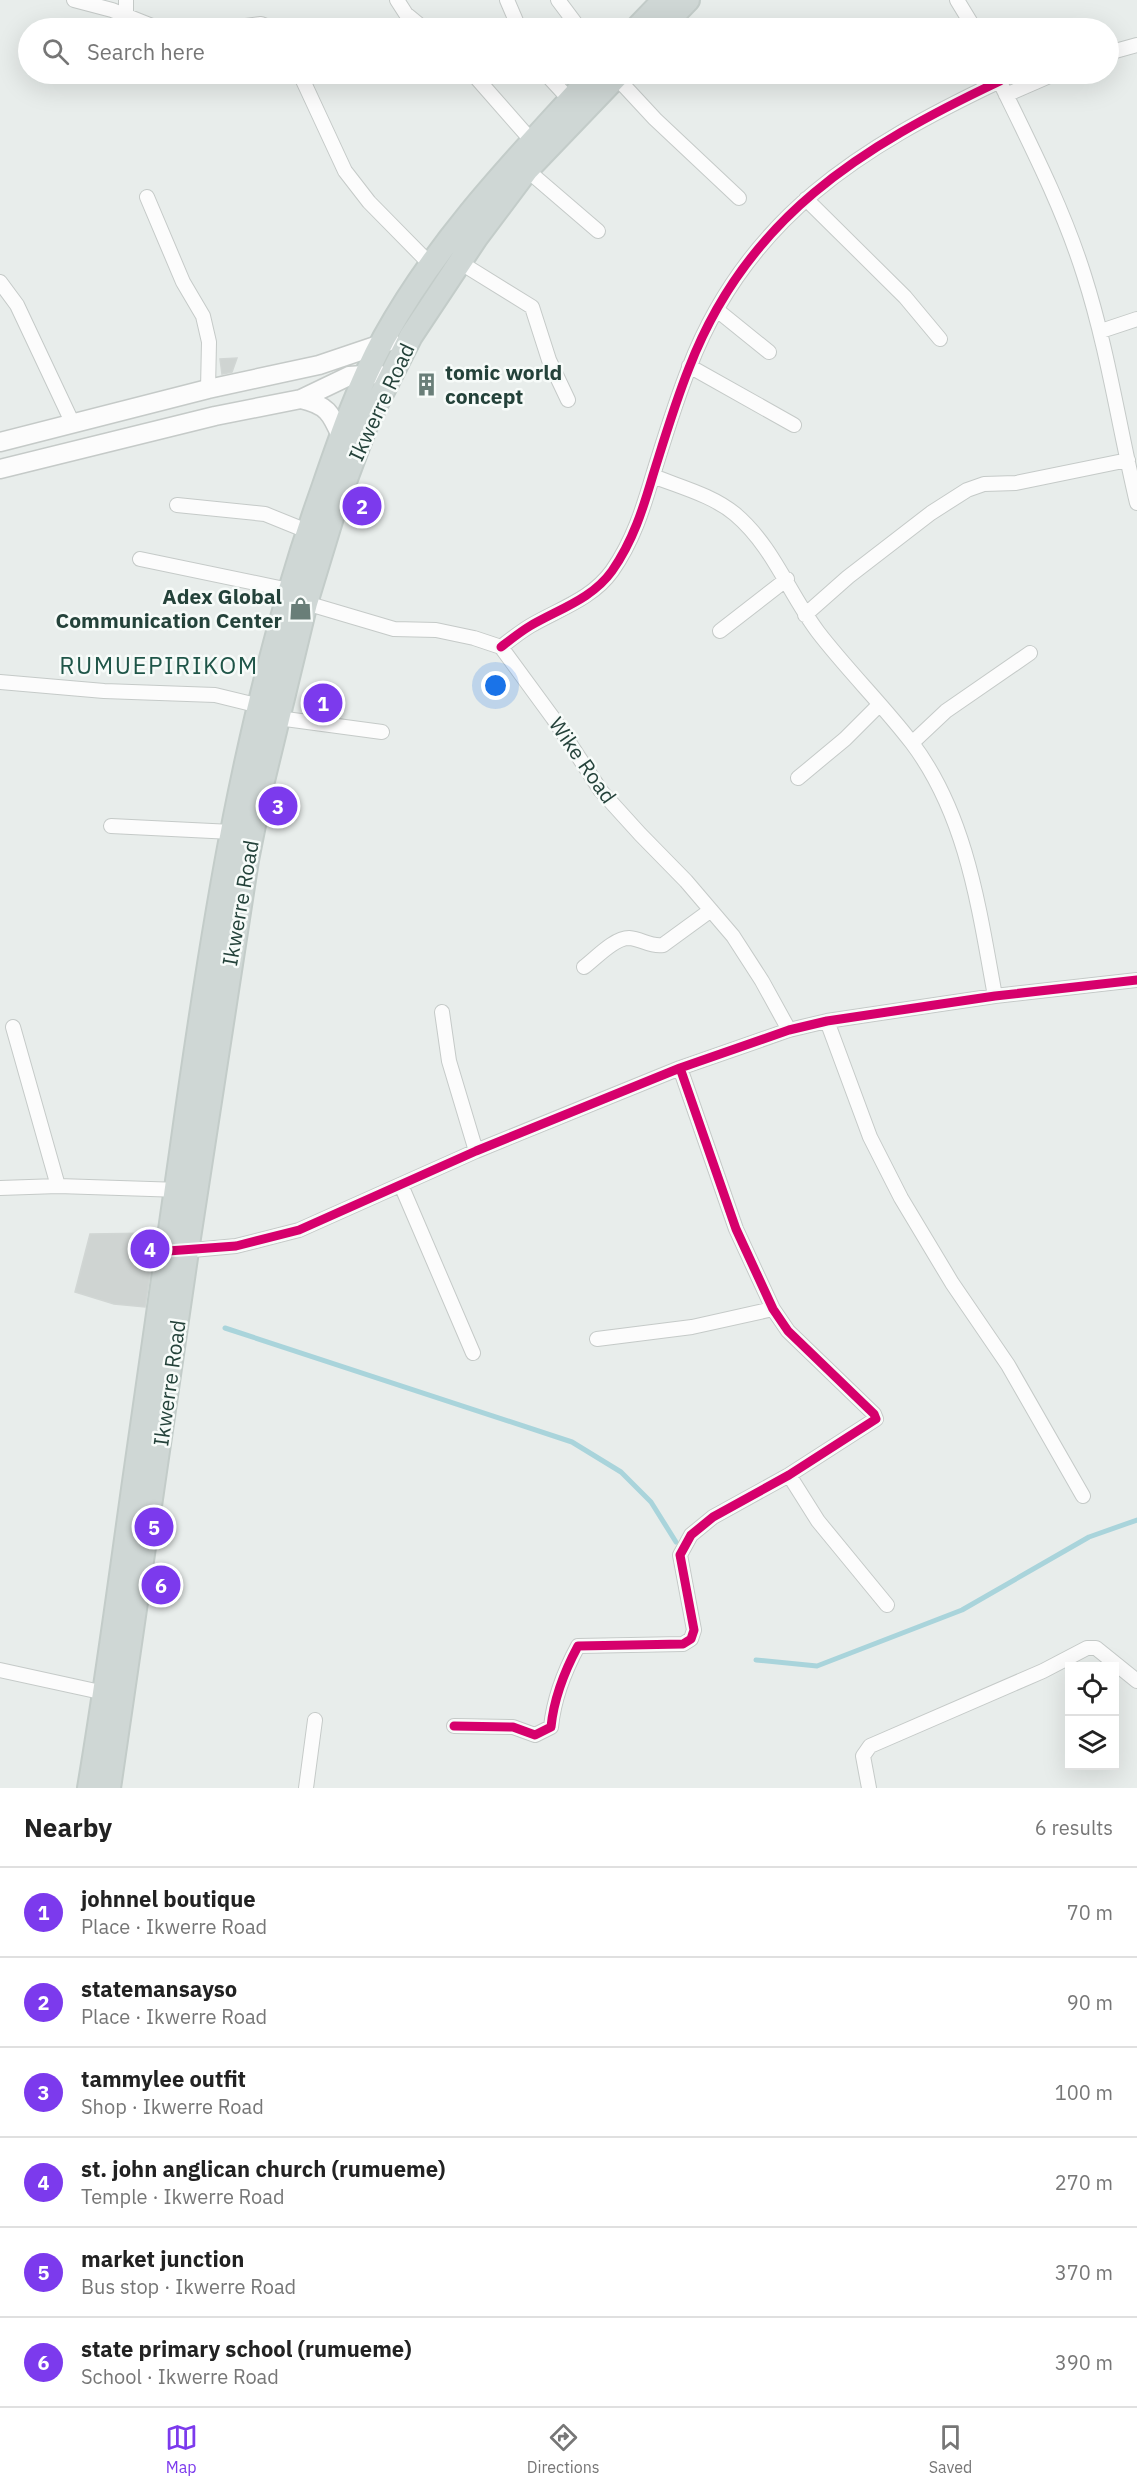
<!DOCTYPE html>
<meta charset="utf-8">
<style>
:root{--surface:#fff;--page:#f6f6f6;--text:#222;--muted:#767676;--line:#e0e0e0;--accent:#7c3aed}
body{margin:0;font-family:"IBM Plex Sans",sans-serif;background:var(--page);color:var(--text)}
.controls{position:absolute;right:18px;bottom:18px;display:grid;overflow:hidden;border-radius:0px;box-shadow:0 6px 24px #0002}
.controls button{width:54px;height:54px;display:grid;place-items:center;padding:0;border:0;border-bottom:2px solid var(--line);background:var(--surface);color:var(--text);font:30px sans-serif}
.you{position:absolute;left:496px;top:686px;width:21px;height:21px;margin:-15px;border:4px solid #fff;border-radius:50%;background:#1a73e8;box-shadow:0 0 0 9px #1a73e833}
.badge{display:grid;place-items:center;width:39px;height:39px;border-radius:50%;background:var(--accent);color:#fff;font-size:20px;font-weight:700}
.pin{position:absolute;translate:-50% -50%;border:3px solid #fff;box-shadow:0 2px 6px #0006}
.list{margin:0;padding:0;list-style:none}
h2{display:flex;justify-content:space-between;align-items:center;height:78px;margin:0;padding:0 24px;font-size:26px}
h2 small{font-size:20px;font-weight:400;color:var(--muted)}
.list li{display:grid;grid-template-columns:39px 1fr auto;gap:18px;align-items:center;box-sizing:border-box;height:90px;padding:0 24px;border-top:2px solid var(--line)}
.list b{display:block;font-size:22px;white-space:nowrap}
.list p{margin:0;font-size:20px;white-space:nowrap;color:var(--muted)}
.list em{font-size:20px;font-style:normal;color:var(--muted)}
.icon{flex:none;width:33px;height:33px;fill:none;stroke:currentColor;stroke-width:2;stroke-linecap:round;stroke-linejoin:round}
.map{position:relative;flex:none;width:1137px;height:1788px;overflow:hidden}
.search{position:absolute;background:var(--surface);box-shadow:0 6px 24px #0002;left:18px;right:18px;top:18px;height:66px;display:flex;align-items:center;gap:15px;box-sizing:border-box;padding:0 21px;border-radius:33px;color:var(--muted);font-size:22px}
.sheet{height:618px;background:var(--surface)}
nav{display:flex;justify-content:space-around;align-items:center;box-sizing:border-box;height:84px;border-top:2px solid var(--line);background:var(--surface);font-size:16px;color:var(--muted)}
nav a{display:grid;justify-items:center;gap:3px}
nav .on{color:var(--accent)}
.map>svg:first-child{display:block}
.lines{fill:none;stroke-linecap:round;stroke-linejoin:round}
.stream{stroke:#a9d4db;stroke-width:5}
.building{fill:#cfd4d2;stroke:#d1d6d4;stroke-width:1.5}
.minor-casing{stroke:#c5cac8;stroke-width:16}
.tertiary-casing{stroke:#c5cac8;stroke-width:21}
.primary-casing{stroke:#c3ccc9;stroke-width:26}
.minor{stroke:#fcfcfc;stroke-width:14}
.tertiary{stroke:#fcfcfc;stroke-width:18}
.primary{stroke:#cfd7d5;stroke-width:22}
.cycleway-casing{stroke:#f7fbf9;stroke-width:13}
.cycleway{stroke:#d6006c;stroke-width:9}
.labels{text-anchor:middle;dominant-baseline:central;stroke-width:5;stroke-linejoin:round;paint-order:stroke}
.poi-label{font-size:21px;font-weight:bold;fill:#24423a;stroke:#f7fbf9;text-anchor:start}
.street-label{font-size:21px;fill:#24423a;stroke:#f7fbf9}
.quarter-label{font-size:24px;letter-spacing:1.5px;fill:#1f5548;stroke:#f7fbf9}
</style>
<div class="map">
<svg width="1137" height="1788" viewBox="0 0 1137 1788">
<rect width="100%" height="100%" fill="#e8edeb"/>
<g class="lines">
<path class="stream" d="M225 1328 572 1442 621 1472 651 1502 676 1542
M756 1660 817 1666 962 1610 1089 1537 1137 1520"/>
</g>
<path class="building" d="M237 358 232 372 222 374 220 359Z
M316 689 332 690 330 716 313 714Z
M275 788 287 790 281 810 271 807Z
M156 1233 145 1307 114 1304 75 1292 90 1234Z"/>
<g class="lines">
<defs>
<path id="minor" d="M74 0 112 10 157 28
M397 0 406 14 423 28
M507 0 519 28
M558 0 579 28
M957 0 974 28
M126 15V0
M231 28 261 24 271 28
M1108 53 1137 45
M300 74 345 171 369 202 430 264
M473 74 531 140
M546 74 570 100
M996 74C1028 140 1062 205 1084 275 1108 350 1119 427 1137 503
M616 77 655 119 739 198
M1006 95 1054 74
M527 170 598 231
M147 197 183 282 203 316 209 342 208 389
M806 199 905 297 940 339
M461 263 532 307 549 360 568 400
M0 282 17 305 73 424
M717 310 769 352
M1101 331 1137 319
M689 366 794 425
M653 476C680 487 712 495 735 514 773 546 789 594 818 632 848 671 883 705 912 743 967 816 979 909 995 996
M177 505 265 514 307 531
M140 559 289 590
M306 603 394 629 436 630 474 638 501 647 553 718 601 791 640 834 686 881 733 936 762 981 789 1030
M805 615 848 577 931 513 967 490 984 484 1016 483 1128 460
M720 631 787 579
M501 647C510 640 520 632 530 626 559 609 592 599 612 571 633 541 643 509 653 475 664 440 675 403 689 368 747 217 861 147 1000 81
M0 682 104 691 215 695 260 706
M278 718 382 732
M912 743 946 711 1030 653
M798 778 845 739 879 705
M111 826 232 832
M584 967C596 958 614 938 629 938 642 939 650 947 663 945L711 910
M442 1012 449 1061 476 1151
M827 1021 870 1137 901 1198 952 1283 1008 1365 1083 1496
M13 1027 58 1186
M401 1185 473 1353
M0 1188 58 1186 181 1190
M182 1251 236 1246 299 1230 476 1151 680 1068 789 1030 827 1021 995 996 1137 980
M597 1339 692 1327 773 1309
M789 1475 818 1521 887 1605
M0 1670 105 1693
M454 1726 513 1727 535 1735 551 1727C554 1697 564 1672 578 1646L683 1644 691 1639 694 1630 680 1555 691 1535 713 1517 789 1475 876 1419 874 1414 788 1331 773 1309 736 1229 680 1068
M306 1788 315 1720
M869 1788 863 1756 870 1746 1043 1671 1087 1648H1096L1137 1681"/>
<path id="tertiary" d="M301 399C327 405 331 413 341 436
M0 442 208 389 319 365 390 341
M0 469 215 416 301 399 349 376 378 374"/>
<path id="primary" d="M637 28 664 0
M661 28 688 0
M89 1788C106 1688 119 1589 133 1489 148 1377 166 1265 181 1153 212 930 246 704 322 491 340 439 358 386 384 338 439 238 518 157 594 74
M109 1788 187 1251 247 860 262 785 306 603 334 511 367 423 411 336 476 238 527 170 619 74"/>
</defs>
<use href="#minor" class="minor-casing"/>
<use href="#tertiary" class="tertiary-casing"/>
<use href="#primary" class="primary-casing"/>
<use href="#minor" class="minor"/>
<use href="#tertiary" class="tertiary"/>
<use href="#primary" class="primary"/>
<defs>
<path id="cycleway" d="M501 647C510 640 520 632 530 626 559 609 592 599 612 571 633 541 643 509 653 475 664 440 675 403 689 368 747 217 861 147 1000 81
M168 1251 236 1246 299 1230 476 1151 680 1068 789 1030 827 1021 995 996 1137 980
M454 1726 513 1727 535 1735 551 1727C554 1697 564 1672 578 1646L683 1644 691 1639 694 1630 680 1555 691 1535 713 1517 789 1475 876 1419 874 1414 788 1331 773 1309 736 1229 680 1068"/>
</defs>
<use href="#cycleway" class="cycleway-casing"/>
<use href="#cycleway" class="cycleway"/>
</g>
<defs>
<symbol id="building-bare" viewBox="-9 -9 18 18"><path d="M-4-6H4V6H1V3H-1V6H-4ZM-2.5-4.3h1.7v1.8h-1.7ZM.8-4.3h1.7v1.8H.8ZM-2.5-1h1.7V.8h-1.7ZM.8-1h1.7V.8H.8Z" fill="#697e78" stroke="#f7fbf9" stroke-width="2.5" paint-order="stroke"/></symbol>
<symbol id="shop-bare" viewBox="-9 -9 18 18"><path d="M-5-2.5h2.3a2.7 3.5 0 0 1 5.4 0H5L5.5 6h-11ZM-1.5-2.5h3a1.5 2.3 0 0 0-3 0Z" fill="#697e78" stroke="#f7fbf9" stroke-width="2.5" paint-order="stroke"/></symbol>
</defs>
<g fill-rule="evenodd">
<use href="#building-bare" x="410" y="368" width="33" height="33"/>
<use href="#shop-bare" x="284" y="592" width="33" height="33"/>
</g>
<g class="labels">
<g class="poi-label">
<text x="445" y="372">tomic world<tspan x="445" dy="24">concept</tspan></text>
<text x="282" y="596" text-anchor="end">Adex Global<tspan x="282" dy="24">Communication Center</tspan></text>
</g>
<g class="street-label">
<text transform="translate(381 402) rotate(-65)">Ikwerre Road</text>
<text transform="translate(583 760) rotate(55)">Wike Road</text>
<text transform="translate(240 903) rotate(-80)">Ikwerre Road</text>
<text transform="translate(169 1383) rotate(-82)">Ikwerre Road</text>
</g>
<g class="quarter-label">
<text x="159" y="665">RUMUEPIRIKOM</text>
</g>
</g>
</svg>
<div class="controls">
<button><svg class="icon" aria-label="locate" viewBox="0 0 24 24"><circle cx="12" cy="12" r="6"/><path d="M12 2v4M12 18v4M2 12h4M18 12h4"/></svg></button>
<button><svg class="icon" aria-label="layers" viewBox="0 0 24 24"><path d="M12 4l9 5-9 5-9-5zM3 14l9 5 9-5"/></svg></button>
</div>
<div class="you"></div>
<div class="pin badge" style="left:323px;top:703px">1</div>
<div class="pin badge" style="left:362px;top:506px">2</div>
<div class="pin badge" style="left:278px;top:806px">3</div>
<div class="pin badge" style="left:150px;top:1249px">4</div>
<div class="pin badge" style="left:154px;top:1527px">5</div>
<div class="pin badge" style="left:161px;top:1585px">6</div>
<div class="search"><svg class="icon" aria-label="search" viewBox="0 0 24 24"><circle cx="10" cy="10" r="6"/><path d="M15 15l6 6"/></svg>Search here</div>
</div>
<section class="sheet">
<h2>Nearby<small>6 results</small></h2>
<ul class="list">
<li><span class="badge">1</span><div><b>johnnel boutique</b><p>Place · Ikwerre Road</p></div><em>70 m</em></li>
<li><span class="badge">2</span><div><b>statemansayso</b><p>Place · Ikwerre Road</p></div><em>90 m</em></li>
<li><span class="badge">3</span><div><b>tammylee outfit</b><p>Shop · Ikwerre Road</p></div><em>100 m</em></li>
<li><span class="badge">4</span><div><b>st. john anglican church (rumueme)</b><p>Temple · Ikwerre Road</p></div><em>270 m</em></li>
<li><span class="badge">5</span><div><b>market junction</b><p>Bus stop · Ikwerre Road</p></div><em>370 m</em></li>
<li><span class="badge">6</span><div><b>state primary school (rumueme)</b><p>School · Ikwerre Road</p></div><em>390 m</em></li>
</ul>
</section>
<nav>
<a class="on"><svg class="icon" aria-label="map" viewBox="0 0 24 24"><path d="M3 6l6-2 6 2 6-2v14l-6 2-6-2-6 2zM9 4v14M15 6v14"/></svg>Map</a>
<a><svg class="icon" aria-label="directions" viewBox="0 0 24 24"><path d="M12 3l9 9-9 9-9-9zM9 14v-3h6M13 9l2 2-2 2"/></svg>Directions</a>
<a><svg class="icon" aria-label="saved" viewBox="0 0 24 24"><path d="M7 4h10v16l-5-4-5 4z"/></svg>Saved</a>
</nav>
